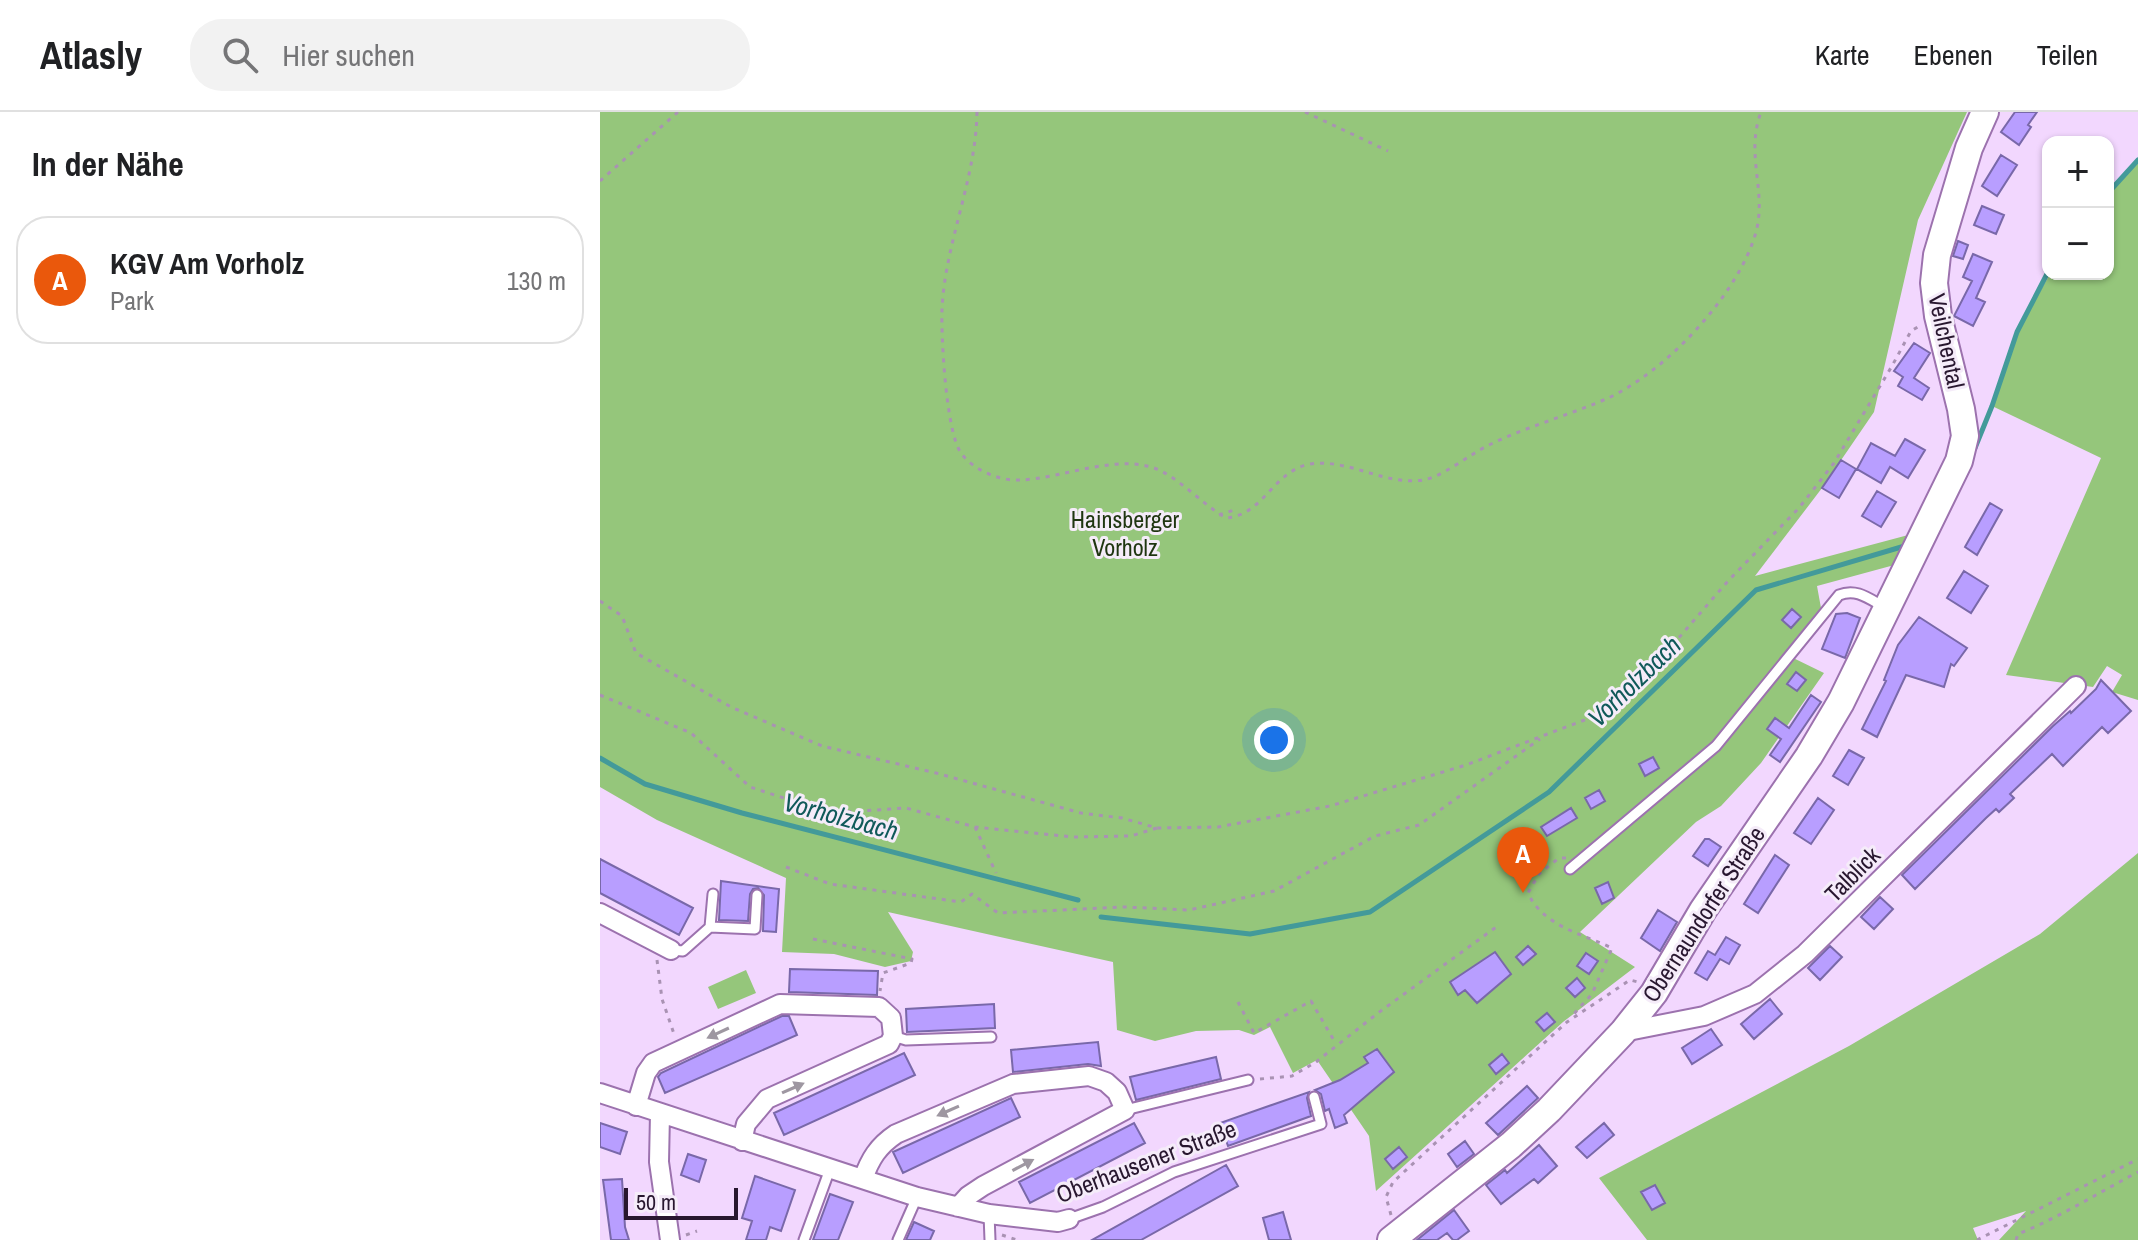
<!DOCTYPE html>
<html lang="de">
<meta charset="utf-8">
<style>
:root{--surface:#fff;--page:#f2f2f2;--text:#202124;--muted:#757577;--line:#e0e0e0;--accent:#ea580c}
body{margin:0;font-family:"Archivo Narrow",sans-serif;background:var(--page);color:var(--text)}
.controls{position:absolute;right:24px;top:24px;display:grid;overflow:hidden;border-radius:16px;box-shadow:0 2px 6px #0004}
.controls button{width:72px;height:72px;display:grid;place-items:center;padding:0;border:0;border-bottom:2px solid var(--line);background:var(--surface);color:var(--text);font:40px sans-serif}
.scale{position:absolute;left:24px;bottom:20px;width:114px;box-sizing:border-box;padding-left:8px;border:4px solid #28172f;border-top:0;font-size:22px;line-height:28px;white-space:nowrap;color:#28172f;-webkit-text-stroke:6px #f5ecf9;paint-order:stroke}
.you{position:absolute;left:674px;top:628px;width:28px;height:28px;margin:-20px;border:6px solid #fff;border-radius:50%;background:#1a73e8;box-shadow:0 0 0 12px #1a73e833}
.badge{display:grid;place-items:center;width:52px;height:52px;border-radius:50%;background:var(--accent);color:#fff;font-size:26px;font-weight:700}
.pin{position:absolute;translate:-50% -66px;filter:drop-shadow(0 2px 4px #0008)}
.pin::after{content:'';position:absolute;top:42px;width:28px;height:24px;background:inherit;clip-path:polygon(0 0,100% 0,50% 100%)}
.list{margin:0;padding:0;list-style:none}
h2{display:flex;justify-content:space-between;align-items:center;height:104px;margin:0;padding:0 32px;font-size:34px}
h2 small{font-size:26px;font-weight:400;color:var(--muted)}
.list li{display:grid;grid-template-columns:52px 1fr auto;gap:24px;align-items:center;box-sizing:border-box;height:128px;margin:0 16px 16px;padding:0 16px;border:2px solid var(--line);border-radius:32px}
.list b{display:block;font-size:30px;white-space:nowrap}
.list p{margin:0;font-size:26px;white-space:nowrap;color:var(--muted)}
.list em{font-size:26px;font-style:normal;color:var(--muted)}
.icon{flex:none;width:44px;height:44px;fill:none;stroke:currentColor;stroke-width:2;stroke-linecap:round;stroke-linejoin:round}
.map{position:relative;flex:none;width:1538px;height:1128px;overflow:hidden}
header{display:flex;align-items:center;gap:48px;box-sizing:border-box;height:112px;padding:0 40px;background:var(--surface);border-bottom:2px solid var(--line)}
header strong{font-size:38px}
nav{display:flex;gap:44px;margin-inline-start:auto;font-size:28px}
.search{width:560px;height:72px;background:var(--page);display:flex;align-items:center;gap:20px;box-sizing:border-box;padding:0 28px;border-radius:32px;color:var(--muted);font-size:30px}
main{display:flex}
aside{flex:1;background:var(--surface)}
.map>svg:first-child{display:block}
.green{fill:#95c67b}
.lines{fill:none;stroke-linecap:round;stroke-linejoin:round}
.stream{stroke:#439a9a;stroke-width:5}
.building{fill:#b89eff;stroke:#7968a9;stroke-width:2}
.lane-casing{stroke:#9c72ae;stroke-width:13}
.street-casing{stroke:#9c72ae;stroke-width:22}
.secondary-casing{stroke:#9c72ae;stroke-width:30}
.path{stroke:#a992b3;stroke-width:3;stroke-dasharray:4 6;stroke-linecap:butt}
.lane{stroke:#fff;stroke-width:9}
.street{stroke:#fff;stroke-width:18}
.secondary{stroke:#fff;stroke-width:26}
.oneway{fill:#9e97a1}
.labels{text-anchor:middle;dominant-baseline:central;stroke-width:6;stroke-linejoin:round;paint-order:stroke}
.street-label{font-size:24px;fill:#28172f;stroke:#f5ecf9}
.park-label{font-size:24px;fill:#1f3611;stroke:#f5ecf9}
.water-label{font-size:26px;font-style:italic;fill:#105a5a;stroke:#f5ecf9}
</style>
<header>
<strong>Atlasly</strong>
<div class="search"><svg class="icon" aria-label="search" viewBox="0 0 24 24"><circle cx="10" cy="10" r="6"/><path d="M15 15l6 6"/></svg>Hier suchen</div>
<nav><a>Karte</a><a>Ebenen</a><a>Teilen</a></nav>
</header>
<main>
<aside>
<h2>In der Nähe<small></small></h2>
<ul class="list">
<li><span class="badge">A</span><div><b>KGV Am Vorholz</b><p>Park</p></div><em>130 m</em></li>
</ul>
</aside>
<div class="map">
<svg width="1538" height="1128" viewBox="0 0 1538 1128">
<rect width="100%" height="100%" fill="#f2d7fe"/>
<path class="green" d="M0 0H1367L1318 108 1274 300 1222 376 1155 464 1312 422 1298 452 1217 474 1221 496 1185 542 1224 561 1161 651 1121 694 1096 710 980 820 1035 855 963 910 776 1079 769 1024 717 948 693 961 670 915 654 923 639 918 596 919 555 929 517 918 513 850 288 800 313 840 311 849 285 855 234 842 182 840 186 766 57 708 0 675Z
M1538 48V588L1512 580 1522 563 1507 554 1493 575 1406 563 1501 346 1392 294 1417 220 1450 162H1508V81Z
M1538 741V1128H1399L1426 1099 1373 1116 1378 1128H1047L999 1066 1249 934 1440 822Z
M146 858 156 881 118 897 108 875Z"/>
<g class="lines">
<path class="stream" d="M1508 81 1538 48
M1375 336 1392 294 1417 220 1448 160
M0 646 45 672 142 701 478 788
M501 805 650 822 770 800 949 680 1156 478 1308 433"/>
</g>
<path class="building" d="M1415 0H1437L1428 13 1431 15 1419 33 1401 20Z
M1401 43 1417 53 1397 84 1382 74Z
M1382 94 1404 103 1396 122 1374 113Z
M1358 129 1368 133 1363 147 1353 144Z
M1373 142 1392 150 1376 186 1385 190 1373 214 1354 204 1372 169 1363 165Z
M1314 231 1330 241 1314 266 1329 276 1322 288 1298 274 1303 265 1294 259Z
M1305 327 1325 338 1308 366 1290 355 1281 371 1257 357 1271 331 1295 344Z
M1241 348 1256 357 1239 386 1222 376Z
M1277 379 1296 390 1281 415 1262 404Z
M1390 391 1402 398 1377 443 1365 435Z
M1364 459 1388 474 1371 501 1347 486Z
M1192 497 1201 505 1191 516 1182 508Z
M1247 501 1260 506 1245 546 1222 537 1236 502Z
M1319 505 1367 536 1354 554 1351 552 1344 575 1306 563 1277 625 1262 617 1286 569 1284 568 1298 533Z
M1196 560 1206 568 1197 579 1187 572Z
M1501 568 1531 599 1508 621 1502 615 1463 654 1452 642 1410 682 1414 686 1399 700 1396 697 1386 706 1315 777 1302 763 1453 614 1470 599 1471 601 1496 577Z
M1211 583 1221 590 1180 650 1170 643 1181 627 1167 617 1175 606 1189 616Z
M1249 638 1264 646 1248 673 1233 664Z
M1053 645 1059 656 1045 664 1039 652Z
M999 678 1005 689 991 697 985 686Z
M1218 686 1234 698 1211 732 1194 721Z
M971 696 977 706 947 724 941 715Z
M1105 727H1109L1121 735 1108 754 1093 744Z
M1175 743 1189 753 1158 801 1144 792Z
M0 747 93 796 79 823 0 781Z
M121 769 179 777 176 820 163 819 164 783 158 776 153 777 150 782 148 809 119 808Z
M1008 770 1014 786 1002 792 995 776Z
M1280 785 1293 797 1274 817 1261 805Z
M1058 798 1077 810 1060 839 1041 826Z
M1126 825 1140 833 1129 852 1120 847 1107 868 1095 861 1108 839 1115 843Z
M928 834 936 842 923 853 916 845Z
M1230 834 1242 845 1220 868 1208 856Z
M895 840 911 862 877 891 865 878 858 883 850 870Z
M986 841 998 849 989 862 977 854Z
M190 857 278 859 277 883 189 880Z
M977 866 985 876 975 885 966 876Z
M1170 887 1182 902 1154 927 1141 912Z
M394 892 395 916 307 920 306 897Z
M947 901 955 910 944 919 936 910Z
M182 904H189L197 923 65 981 58 965 61 961Z
M1111 917 1122 933 1092 952 1082 936Z
M498 930 501 954 488 952 413 960 411 938Z
M777 937 794 960 744 1003 747 1011 735 1016 729 997 725 999 721 982 715 978 740 968 768 951 764 945Z
M304 941 315 963 184 1023 174 1001Z
M902 942 909 951 896 962 889 953Z
M616 945 621 967 536 988 530 965Z
M927 974 938 986 898 1023 886 1011Z
M709 980 707 986 711 1004 628 1034 620 1011Z
M411 986 420 1005 303 1061 293 1040Z
M0 1011 27 1020 20 1042 0 1035Z
M534 1011 545 1031 430 1091 419 1070Z
M1004 1011 1014 1023 987 1046 976 1035Z
M865 1029 874 1042 857 1055 848 1042Z
M939 1033 957 1054 938 1071 934 1067 901 1092 886 1073 905 1058 907 1061Z
M799 1035 807 1045 793 1057 785 1047Z
M88 1042 106 1048 99 1070 81 1063Z
M626 1053 638 1074 541 1128H492Z
M155 1064 195 1078 181 1119 170 1115 166 1128H146L152 1109 142 1106Z
M22 1067 25 1115 29 1128H11L3 1068Z
M1055 1073 1065 1091 1052 1098 1041 1080Z
M230 1082 253 1090 238 1128H213Z
M854 1098 869 1119 857 1128H853L847 1121 837 1128H817Z
M683 1100 691 1128H669L663 1106Z
M314 1110 334 1119 330 1128H306Z"/>
<g class="lines">
<defs>
<path id="lane" d="M970 757 1116 634 1239 483C1256 476 1268 486 1284 495
M110 815 113 782
M71 838 83 839 110 815 155 817 157 783
M293 924 306 928 391 925
M525 998 648 968
M389 1102 390 1128
M469 1107 503 1095 574 1060 721 1012 714 985
M204 1128 230 1057
M298 1128 317 1085"/>
<path id="street" d="M0 801 71 838
M1023 920 1104 904 1155 882 1205 842 1476 574
M0 981 317 1085 389 1102 458 1110 469 1107
M36 994 46 961 53 951 180 892 279 895 291 906 293 924 289 932 167 987 146 1012 142 1029
M60 1002 59 1050 70 1128
M263 1067C270 1047 278 1034 296 1022L413 972 489 964 506 970 517 980 525 998 383 1074 368 1084 358 1095"/>
<path id="secondary" d="M791 1128 911 1033 949 998 1023 920 1054 881 1103 798 1209 644 1241 590 1359 349 1365 324 1361 297 1338 204 1334 171 1337 143 1369 36 1385 0"/>
</defs>
<use href="#lane" class="lane-casing"/>
<use href="#street" class="street-casing"/>
<use href="#secondary" class="secondary-casing"/>
<path class="path" d="M377 0C376 67 345 131 342 197 341 225 346 320 361 341 373 358 399 369 419 368 463 367 523 338 563 360 585 372 604 393 626 406 664 403 673 359 710 352 748 346 785 374 823 368 842 365 869 343 887 334 925 315 967 304 1006 287 1065 261 1139 182 1156 120 1167 79 1145 43 1161 0
M705 0 788 39
M0 69 78 0
M619 403 634 398
M0 489 22 504 36 541 131 595 222 634 336 661 481 701 522 706 557 716 618 715 730 694 866 653 995 604 1051 558 1128 469 1199 396 1234 351 1292 254 1311 219 1321 213
M0 583 91 621 150 675 230 701 306 696 375 715 473 725 531 724 557 716
M375 715 396 761
M966 746H959L939 762 928 781C943 814 982 822 1012 836L992 882 971 905
M186 755 230 772 361 790 372 782 398 801 524 795 589 798 674 779 775 724 819 713 940 627
M213 827 312 847 311 851 283 861 280 879
M57 848 62 887 74 922
M638 890 654 921 711 889 736 932
M660 967 692 964 716 950 778 901 899 813
M791 1103 786 1085 793 1070 967 910 1030 868 1038 870
M86 1123 97 1119
M402 1123 417 1128
M1377 1128 1538 1047
M1416 1128 1418 1122C1460 1105 1498 1081 1538 1060"/>
<use href="#lane" class="lane"/>
<use href="#street" class="street"/>
<use href="#secondary" class="secondary"/>
</g>
<defs><path id="oneway-solid" d="M-6-.8H1V-3.2L6.5 0L1 3.2V.8H-6Z" transform="scale(2)"/></defs>
<g class="oneway">
<use href="#oneway-solid" transform="translate(118 921) rotate(155)"/>
<use href="#oneway-solid" transform="translate(193 976) rotate(-24)"/>
<use href="#oneway-solid" transform="translate(348 999) rotate(156)"/>
<use href="#oneway-solid" transform="translate(423 1053) rotate(-28)"/>
</g>
<g class="labels">
<g class="street-label">
<text transform="translate(1347 229) rotate(78)">Veilchental</text>
<text transform="translate(1252 762) rotate(-45)">Talblick</text>
<text transform="translate(1103 802) rotate(-57)">Obernaundorfer Straße</text>
<text transform="translate(546 1049) rotate(-21)">Oberhausener Straße</text>
</g>
<g class="park-label">
<text x="525" y="407">Hainsberger<tspan x="525" dy="28">Vorholz</tspan></text>
</g>
<g class="water-label">
<text transform="translate(1034 569) rotate(-44)">Vorholzbach</text>
<text transform="translate(241 704) rotate(15)">Vorholzbach</text>
</g>
</g>
</svg>
<div class="controls">
<button>+</button>
<button>−</button>
</div>
<div class="scale">50 m</div>
<div class="you"></div>
<div class="pin badge" style="left:923px;top:781px">A</div>
</div>
</main>
